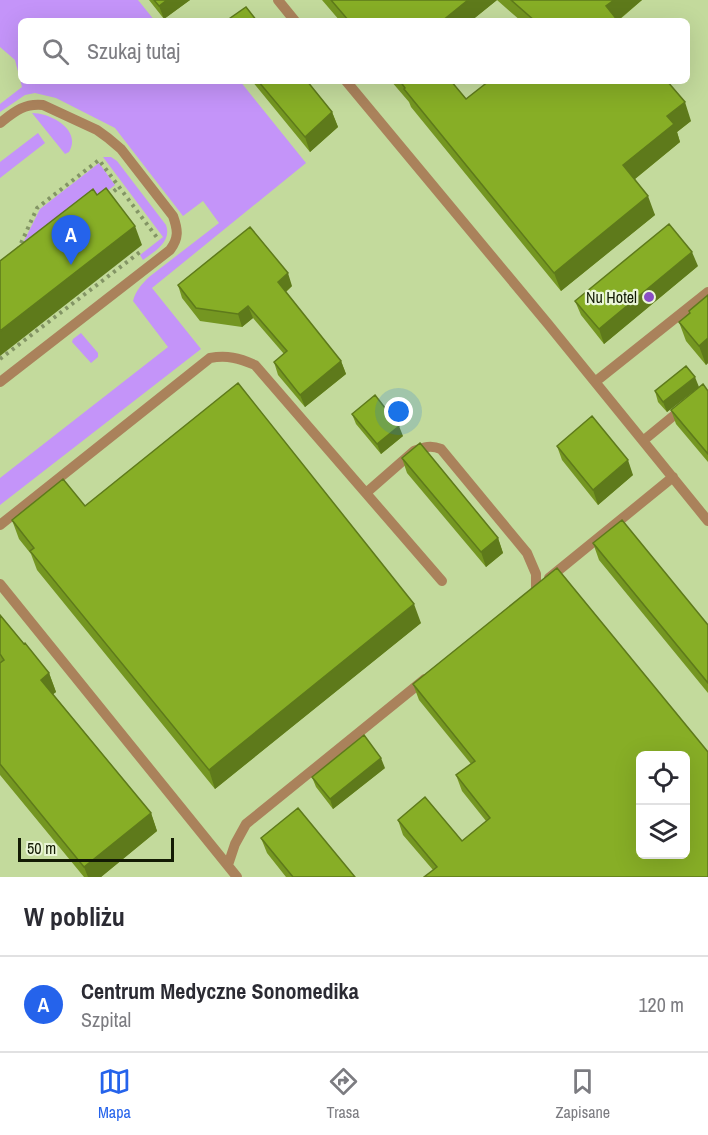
<!DOCTYPE html>
<html lang="pl">
<meta charset="utf-8">
<style>
:root{--surface:#fff;--page:#f2f2f3;--text:#2b2b33;--muted:#7c7c81;--line:#e1e1e2;--accent:#2563eb}
body{margin:0;font-family:"Archivo Narrow",sans-serif;background:var(--page);color:var(--text)}
.controls{position:absolute;right:18px;bottom:18px;display:grid;overflow:hidden;border-radius:9px;box-shadow:0 6px 24px #0002}
.controls button{width:54px;height:54px;display:grid;place-items:center;padding:0;border:0;border-bottom:2px solid var(--line);background:var(--surface);color:var(--text);font:30px sans-serif}
.scale{position:absolute;left:18px;bottom:15px;width:156px;box-sizing:border-box;padding-left:6px;border:3px solid #131b04;border-top:0;font-size:16px;line-height:21px;white-space:nowrap;color:#131b04;-webkit-text-stroke:4px #eaf6d7;paint-order:stroke}
.you{position:absolute;left:399px;top:412px;width:21px;height:21px;margin:-15px;border:4px solid #fff;border-radius:50%;background:#1a73e8;box-shadow:0 0 0 9px #1a73e833}
.badge{display:grid;place-items:center;width:39px;height:39px;border-radius:50%;background:var(--accent);color:#fff;font-size:20px;font-weight:700}
.pin{position:absolute;translate:-50% -50px;filter:drop-shadow(0 2px 3px #0008)}
.pin::after{content:'';position:absolute;top:32px;width:21px;height:18px;background:inherit;clip-path:polygon(0 0,100% 0,50% 100%)}
.list{margin:0;padding:0;list-style:none}
h2{display:flex;justify-content:space-between;align-items:center;height:78px;margin:0;padding:0 24px;font-size:26px}
h2 small{font-size:20px;font-weight:400;color:var(--muted)}
.list li{display:grid;grid-template-columns:39px 1fr auto;gap:18px;align-items:center;box-sizing:border-box;height:96px;padding:0 24px;border-top:2px solid var(--line)}
.list b{display:block;font-size:22px;white-space:nowrap}
.list p{margin:0;font-size:20px;white-space:nowrap;color:var(--muted)}
.list em{font-size:20px;font-style:normal;color:var(--muted)}
.icon{flex:none;width:33px;height:33px;fill:none;stroke:currentColor;stroke-width:2;stroke-linecap:round;stroke-linejoin:round}
.map{position:relative;flex:none;width:708px;height:877px;overflow:hidden}
.search{position:absolute;background:var(--surface);box-shadow:0 6px 24px #0002;left:18px;right:18px;top:18px;height:66px;display:flex;align-items:center;gap:15px;box-sizing:border-box;padding:0 21px;border-radius:9px;color:var(--muted);font-size:22px}
.sheet{height:174px;background:var(--surface)}
nav{display:flex;justify-content:space-around;align-items:center;box-sizing:border-box;height:84px;border-top:2px solid var(--line);background:var(--surface);font-size:16px;color:var(--muted)}
nav a{display:grid;justify-items:center;gap:3px}
nav .on{color:var(--accent)}
.map>svg:first-child{display:block}
.green{fill:#c494f9}
.lines{fill:none;stroke-linecap:round;stroke-linejoin:round}
.path{stroke:#839565;stroke-width:4;stroke-dasharray:3 4.5;stroke-linecap:butt}
.lane{stroke:#aa825b;stroke-width:10}
.wall{fill:#749621}
.shaded-wall{fill:#5e7a1b}
.building{fill:#87ae26;stroke:#5e7a1b;stroke-width:1.5;fill-rule:evenodd}
.poi-dot{fill:#8a4ec4;stroke:#eaf6d7;stroke-width:2}
.labels{text-anchor:middle;dominant-baseline:central;stroke-width:4.5;stroke-linejoin:round;paint-order:stroke}
.poi-label{font-size:16px;fill:#131b04;stroke:#eaf6d7;text-anchor:end}
</style>
<div class="map">
<svg width="708" height="877" viewBox="0 0 708 877">
<rect width="100%" height="100%" fill="#c3da9c"/>
<path class="green" d="M0 0H138L155 21H21V81H240L306 163 152 288 201 349 0 505V478L168 347 133 301C136 290 142 284 149 277L219 223 203 201 183 216 115 128 56 98 35 93 25 95 0 112V104L22 87 15 60 0 47Z
M32 113C51 113 82 130 69 152L65 154Z
M38 133 45 143 0 178V162Z
M103 157H111L117 161 166 225C172 242 155 251 143 260L140 255 163 237Z
M99 163 115 185 25 256 20 249 40 209Z
M81 333 98 353V357L91 363 72 342 73 339Z"/>
<g class="lines">
<path class="path" d="M108 196 119 187
M18 250 37 208 99 160 158 239
M0 359 140 252"/>
<path class="lane" d="M278 0 295 21
M346 81 548 324 708 521
M0 123C14 112 24 103 43 105L97 130 108 138 121 149 173 216C178 230 179 238 170 250L0 382
M595 382 708 292
M644 440 683 408
M366 493 414 451C424 447 431 445 441 449L527 553 536 574V589
M0 525 210 358C227 355 239 358 255 365L442 581
M549 578 673 477
M0 584 237 877
M228 865 235 844 246 824 425 679"/>
</g>
<path class="wall" d="M149 0H190L164 19Z
M322 0H642L618 21H521L497 0 471 21H340Z
M252 81H307L332 112 338 127 310 152Z
M391 81H451L466 99 691 121 677 132 680 142 635 179 655 215 561 291 411 107 409 102Z
M698 266 604 344 581 315 575 301Z
M178 285 292 286 286 292 341 361 346 374 305 407 278 375 274 362 284 354 253 318 242 327 200 321 182 298Z
M708 295V363L706 365 686 341 679 322 689 313Z
M699 387 667 412 658 402 655 391Z
M708 391V462L676 424 671 410Z
M352 414 403 436 381 454 356 424Z
M557 446 633 475 598 505 562 460Z
M402 458 498 538 503 553 486 567 407 473Z
M12 520 421 623 215 789 37 570 31 554 19 539Z
M593 543 708 625V693L599 560Z
M0 615 24 644 49 673 56 692 53 694 151 813 157 831 101 877H84L0 775Z
M413 684 708 752 433 870 403 835 398 820 462 841 486 821 462 791 456 775 471 764 419 700Z
M385 768 333 809 316 787 312 777Z
M261 838 355 877H286L267 853Z"/>
<path class="shaded-wall" d="M167 0H190L164 19 159 6Z
M468 0H497L471 21H442Z
M614 0H642L617 21 606 6Z
M685 102 691 121 677 132 680 142 630 183 623 165 667 116Z
M332 112 338 127 310 152 305 137Z
M648 196 655 215 561 291 554 273Z
M135 226 142 245 0 356V331Z
M692 252 698 266 604 344 599 329Z
M288 273 292 286 282 295 278 282Z
M248 306 253 318 242 327 238 314Z
M708 338V363L706 365 699 346Z
M341 361 346 374 305 407 300 395Z
M695 377 699 387 667 412 663 402Z
M399 426 403 436 381 454 377 444Z
M628 460 633 475 598 505 593 490Z
M498 538 503 553 486 567 481 552Z
M414 604 421 623 215 789 209 770Z
M49 673 56 692 48 698 41 680Z
M381 758 385 768 333 809 330 799Z
M151 813 157 831 101 877H88L84 867Z"/>
<path class="building" d="M154 0H167L159 6Z
M331 0H468L442 21H349Z
M511 0H614L606 6 618 21H535Z
M246 7 257 21H226Z
M258 81H307L332 112 305 137Z
M400 81H451L466 99 489 81H667L685 102 667 116 674 124 623 165 648 196 554 273 404 89 405 88Z
M106 188 135 226 0 331V261L93 189 97 195Z
M669 224 692 252 599 329 575 301Z
M250 227 288 273 278 282 341 361 300 395 274 362 287 351 248 306 238 314 196 308 178 285Z
M708 295V338L699 346 679 322 690 313 689 311Z
M686 366 695 377 663 402 655 391Z
M238 383 414 604 209 770 30 551 34 548 12 520 63 479 85 506Z
M703 384 708 391V454L671 410Z
M375 395 399 426 377 444 352 414Z
M592 416 628 460 593 490 557 446Z
M420 443 498 538 481 552 402 458Z
M622 520 708 625V683L593 543Z
M557 568 708 752V877H424L437 867 398 820 425 797 462 841 490 818 456 775 475 761 413 684ZM640 756H686V855H640Z
M0 615 24 644 25 643 49 673 41 680 151 813 84 867 0 764V663L4 660 0 654Z
M364 735 381 758 330 799 312 777Z
M298 808 355 877H293L261 838Z"/>
<circle class="poi-dot" cx="649" cy="297" r="6"/>
<g class="labels">
<g class="poi-label">
<text x="637" y="297">Nu Hotel</text>
</g>
</g>
</svg>
<div class="controls">
<button><svg class="icon" aria-label="locate" viewBox="0 0 24 24"><circle cx="12" cy="12" r="6"/><path d="M12 2v4M12 18v4M2 12h4M18 12h4"/></svg></button>
<button><svg class="icon" aria-label="layers" viewBox="0 0 24 24"><path d="M12 4l9 5-9 5-9-5zM3 14l9 5 9-5"/></svg></button>
</div>
<div class="scale">50 m</div>
<div class="you"></div>
<div class="pin badge" style="left:71px;top:265px">A</div>
<div class="search"><svg class="icon" aria-label="search" viewBox="0 0 24 24"><circle cx="10" cy="10" r="6"/><path d="M15 15l6 6"/></svg>Szukaj tutaj</div>
</div>
<section class="sheet">
<h2>W pobliżu<small></small></h2>
<ul class="list">
<li><span class="badge">A</span><div><b>Centrum Medyczne Sonomedika</b><p>Szpital</p></div><em>120 m</em></li>
</ul>
</section>
<nav>
<a class="on"><svg class="icon" aria-label="map" viewBox="0 0 24 24"><path d="M3 6l6-2 6 2 6-2v14l-6 2-6-2-6 2zM9 4v14M15 6v14"/></svg>Mapa</a>
<a><svg class="icon" aria-label="directions" viewBox="0 0 24 24"><path d="M12 3l9 9-9 9-9-9zM9 14v-3h6M13 9l2 2-2 2"/></svg>Trasa</a>
<a><svg class="icon" aria-label="saved" viewBox="0 0 24 24"><path d="M7 4h10v16l-5-4-5 4z"/></svg>Zapisane</a>
</nav>
